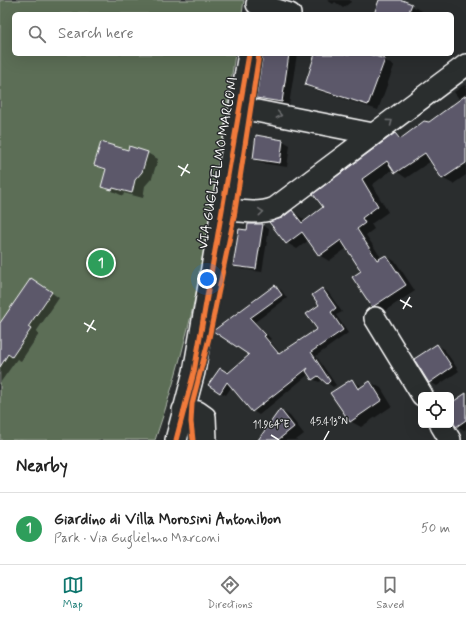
<!DOCTYPE html>
<meta charset="utf-8">
<style>
:root{--surface:#fff;--page:#f6f6f6;--text:#222;--muted:#767676;--line:#e0e0e0;--accent:#0f766e}
body{margin:0;font-family:Mynerve,sans-serif;background:var(--page);color:var(--text)}
.controls{position:absolute;right:12px;bottom:12px;display:grid;overflow:hidden;border-radius:6px;box-shadow:0 4px 16px #0002}
.controls button{width:36px;height:36px;display:grid;place-items:center;padding:0;border:0;border-bottom:1px solid var(--line);background:var(--surface);color:var(--text);font:20px sans-serif}
.you{position:absolute;left:207px;top:279px;width:14px;height:14px;margin:-10px;border:3px solid #fff;border-radius:50%;background:#1a73e8;box-shadow:0 0 0 6px #1a73e833}
.badge{display:grid;place-items:center;width:26px;height:26px;border-radius:50%;background:var(--accent);color:#fff;font-size:13px;font-weight:700}
.pin{position:absolute;translate:-50% -50%;border:2px solid #fff;box-shadow:0 1px 4px #0006}
.list{margin:0;padding:0;list-style:none}
h2{display:flex;justify-content:space-between;align-items:center;height:52px;margin:0;padding:0 16px;font-size:17px}
h2 small{font-size:13px;font-weight:400;color:var(--muted)}
.list li{display:grid;grid-template-columns:26px 1fr auto;gap:12px;align-items:center;box-sizing:border-box;height:72px;padding:0 16px;border-top:1px solid var(--line)}
.list b{display:block;font-size:15px;white-space:nowrap}
.list p{margin:0;font-size:13px;white-space:nowrap;color:var(--muted)}
.list em{font-size:13px;font-style:normal;color:var(--muted)}
.icon{flex:none;width:22px;height:22px;fill:none;stroke:currentColor;stroke-width:2;stroke-linecap:round;stroke-linejoin:round}
.map{position:relative;flex:none;width:466px;height:440px;overflow:hidden}
.search{position:absolute;background:var(--surface);box-shadow:0 4px 16px #0002;left:12px;right:12px;top:12px;height:44px;display:flex;align-items:center;gap:10px;box-sizing:border-box;padding:0 14px;border-radius:6px;color:var(--muted);font-size:15px}
.sheet{height:124px;background:var(--surface)}
nav{display:flex;justify-content:space-around;align-items:center;box-sizing:border-box;height:56px;border-top:1px solid var(--line);background:var(--surface);font-size:11px;color:var(--muted)}
nav a{display:grid;justify-items:center;gap:2px}
nav .on{color:var(--accent)}
.map>svg:first-child{display:block}
.green{fill:#5c6e57;stroke:#aeb6ab}
.shadow{fill:#0007}
.building{fill:#5b596b;stroke:#fff}
.lines{fill:none;stroke-linecap:round;stroke-linejoin:round}
.minor-casing{stroke:#fff;stroke-width:24}
.minor{stroke:#2a2d2e;stroke-width:21}
.cycleway-casing{stroke:#2a2d2e;stroke-width:8}
.cycleway{stroke:#f17a3a;stroke-width:5}
.oneway{stroke:#6a6c6d}
.ticks{fill:none;stroke:#fff;stroke-width:1.5}
.labels{text-anchor:middle;dominant-baseline:central;stroke-width:3;stroke-linejoin:round;paint-order:stroke}
.street-label{font-size:14px;fill:#fff;stroke:#2a2d2e}
.ticks-label{font-size:10px;text-anchor:middle;fill:#fff;stroke:#2a2d2e;stroke-width:3;stroke-linejoin:round;paint-order:stroke}
</style>
<div class="map">
<svg width="466" height="440" viewBox="0 0 466 440">
<rect width="100%" height="100%" fill="#2a2d2e"/>
<filter id="ink" filterUnits="userSpaceOnUse"><feTurbulence type="fractalNoise" baseFrequency=".025" numOctaves="2"/><feDisplacementMap in="SourceGraphic" scale="8" xChannelSelector="R" yChannelSelector="G"/><feConvolveMatrix kernelMatrix="1 2 1 2 8 2 1 2 1" color-interpolation-filters="sRGB"/></filter>
<g filter="url(#ink)">
<path class="green" d="M0 0H244L242 14H14V54H235C227 105 221 156 212 207 200 286 181 365 155 440H0Z"/>
<path class="shadow" d="M327 0H350L351 2 343 8 335 2 333 4Z
M380 0H400L422 11 421 14H375Z
M263 54H297L289 105 264 101 257 97Z
M316 54H364L384 60 394 66 378 110 316 90 306 85Z
M466 84V175L453 184 442 178 431 161 406 178 393 169 372 185 388 212 371 224 374 229 366 235 382 259 386 256 396 262 415 291 383 312 373 306 362 272 347 248 329 261 319 255 309 240 297 249 287 243 282 219 292 211 306 221 324 207 395 134 403 138 430 123 460 100 454 92Z
M283 141 290 145 287 167 261 163 254 159Z
M129 152 147 153 158 159 152 178 145 186 143 198 124 193 123 196 102 186 106 171 95 164Z
M262 225 269 229 262 272 241 269 234 265 248 232Z
M40 284 59 298 36 332 39 334 21 361 17 359 0 383V325Z
M275 286 281 290 287 298 255 322 271 339 269 340 281 354 318 329 322 289 328 292 342 312 336 315 348 333 316 356 336 385 333 387 323 380 319 382 313 379 309 374 259 415 253 411 232 386 226 395 220 392 229 374 250 355 215 331Z
M437 345 444 349 459 371 437 386 430 382Z
M352 380 363 387 370 382 381 388 392 406 361 427 350 421Z
M466 397V429L464 430 457 426 451 418V404Z
M280 410 290 416 304 434 296 440H259Z"/>
<path class="building" d="M379 0H402L412 4 408 14H374Z
M263 54H289L282 102 256 98Z
M315 54H368L385 59 368 105 305 85Z
M466 95V163L442 179 425 153 395 173 387 161 362 179 378 206 362 218 365 223 357 229 377 260 386 255 406 285 374 306 372 307 352 277 361 271 341 240 319 256 302 232 286 244 269 222 282 218 292 210 302 223 323 207 313 194 395 133 400 139 424 121 429 122Z
M256 135 283 140 280 163 253 159Z
M101 142 128 150 129 146 148 152 142 172 135 180 132 193 113 188 112 190 101 187 106 169 94 165Z
M248 224H263L256 269 233 266 239 229 247 230Z
M31 278 52 292 28 327 31 329 12 357 8 354 0 367V323Z
M275 285 282 295 250 318 266 335 264 336 279 354 317 329 306 314 319 305 312 295 322 288 336 308 331 312 343 330 311 352 330 381 327 384 318 376 312 380 306 371 308 368 252 412 227 382 220 393 208 385 220 368 228 373 249 355 213 331Z
M437 344 452 367 429 383 414 359Z
M352 379 358 389 370 381 382 400 350 422 330 393Z
M466 393V420L456 427 451 418V403Z
M280 409 294 427 278 440H258Z"/>
<g class="lines">
<defs>
<path id="minor" d="M257 4 290 14
M241 108 373 134
M223 209C240 211 258 215 275 208L466 65
M375 318 422 395
M183 410 198 412 205 417 206 440
M441 425 450 440
M176 440 194 372 249 54"/>
</defs>
<use href="#minor" class="minor-casing"/>
<use href="#minor" class="minor"/>
<defs>
<path id="cycleway" d="M176 440 194 372 249 54
M193 440 191 422 192 404 209 338 234 217 259 54"/>
</defs>
<use href="#cycleway" class="cycleway-casing"/>
<use href="#cycleway" class="cycleway"/>
</g>
<defs><path id="oneway-chevron" d="M-2-3.5L2.5 0L-2 3.5" fill="none" stroke-width="1.6" stroke-linecap="round" stroke-linejoin="round"/></defs>
<g class="oneway">
<use href="#oneway-chevron" transform="translate(279 115) rotate(11)"/>
<use href="#oneway-chevron" transform="translate(390 122) rotate(-37)"/>
<use href="#oneway-chevron" transform="translate(261 212) rotate(-5)"/>
</g>
</g>
<path class="ticks" d="M178 166 190 173M181 176 188 164M400 300 412 307M403 309 410 297M84 323 96 330M87 332 94 320M271 435 279 440M324 440 329 431"/>
<g class="labels">
<g class="street-label">
<text transform="translate(218 163) rotate(-80)">VIA GUGLIELMO MARCONI</text>
</g>
</g>
<g class="ticks-label">
<text x="329" y="425">45.413°N</text>
<text x="271" y="428">11.964°E</text>
</g>
</svg>
<div class="controls">
<button><svg class="icon" aria-label="locate" viewBox="0 0 24 24"><circle cx="12" cy="12" r="6"/><path d="M12 2v4M12 18v4M2 12h4M18 12h4"/></svg></button>
</div>
<div class="you"></div>
<div class="pin badge" style="left:101px;top:263px;background:#2e9e5b">1</div>
<div class="search"><svg class="icon" aria-label="search" viewBox="0 0 24 24"><circle cx="10" cy="10" r="6"/><path d="M15 15l6 6"/></svg>Search here</div>
</div>
<section class="sheet">
<h2>Nearby<small></small></h2>
<ul class="list">
<li><span class="badge" style="background:#2e9e5b">1</span><div><b>Giardino di Villa Morosini Antonibon</b><p>Park · Via Guglielmo Marconi</p></div><em>50 m</em></li>
</ul>
</section>
<nav>
<a class="on"><svg class="icon" aria-label="map" viewBox="0 0 24 24"><path d="M3 6l6-2 6 2 6-2v14l-6 2-6-2-6 2zM9 4v14M15 6v14"/></svg>Map</a>
<a><svg class="icon" aria-label="directions" viewBox="0 0 24 24"><path d="M12 3l9 9-9 9-9-9zM9 14v-3h6M13 9l2 2-2 2"/></svg>Directions</a>
<a><svg class="icon" aria-label="saved" viewBox="0 0 24 24"><path d="M7 4h10v16l-5-4-5 4z"/></svg>Saved</a>
</nav>
